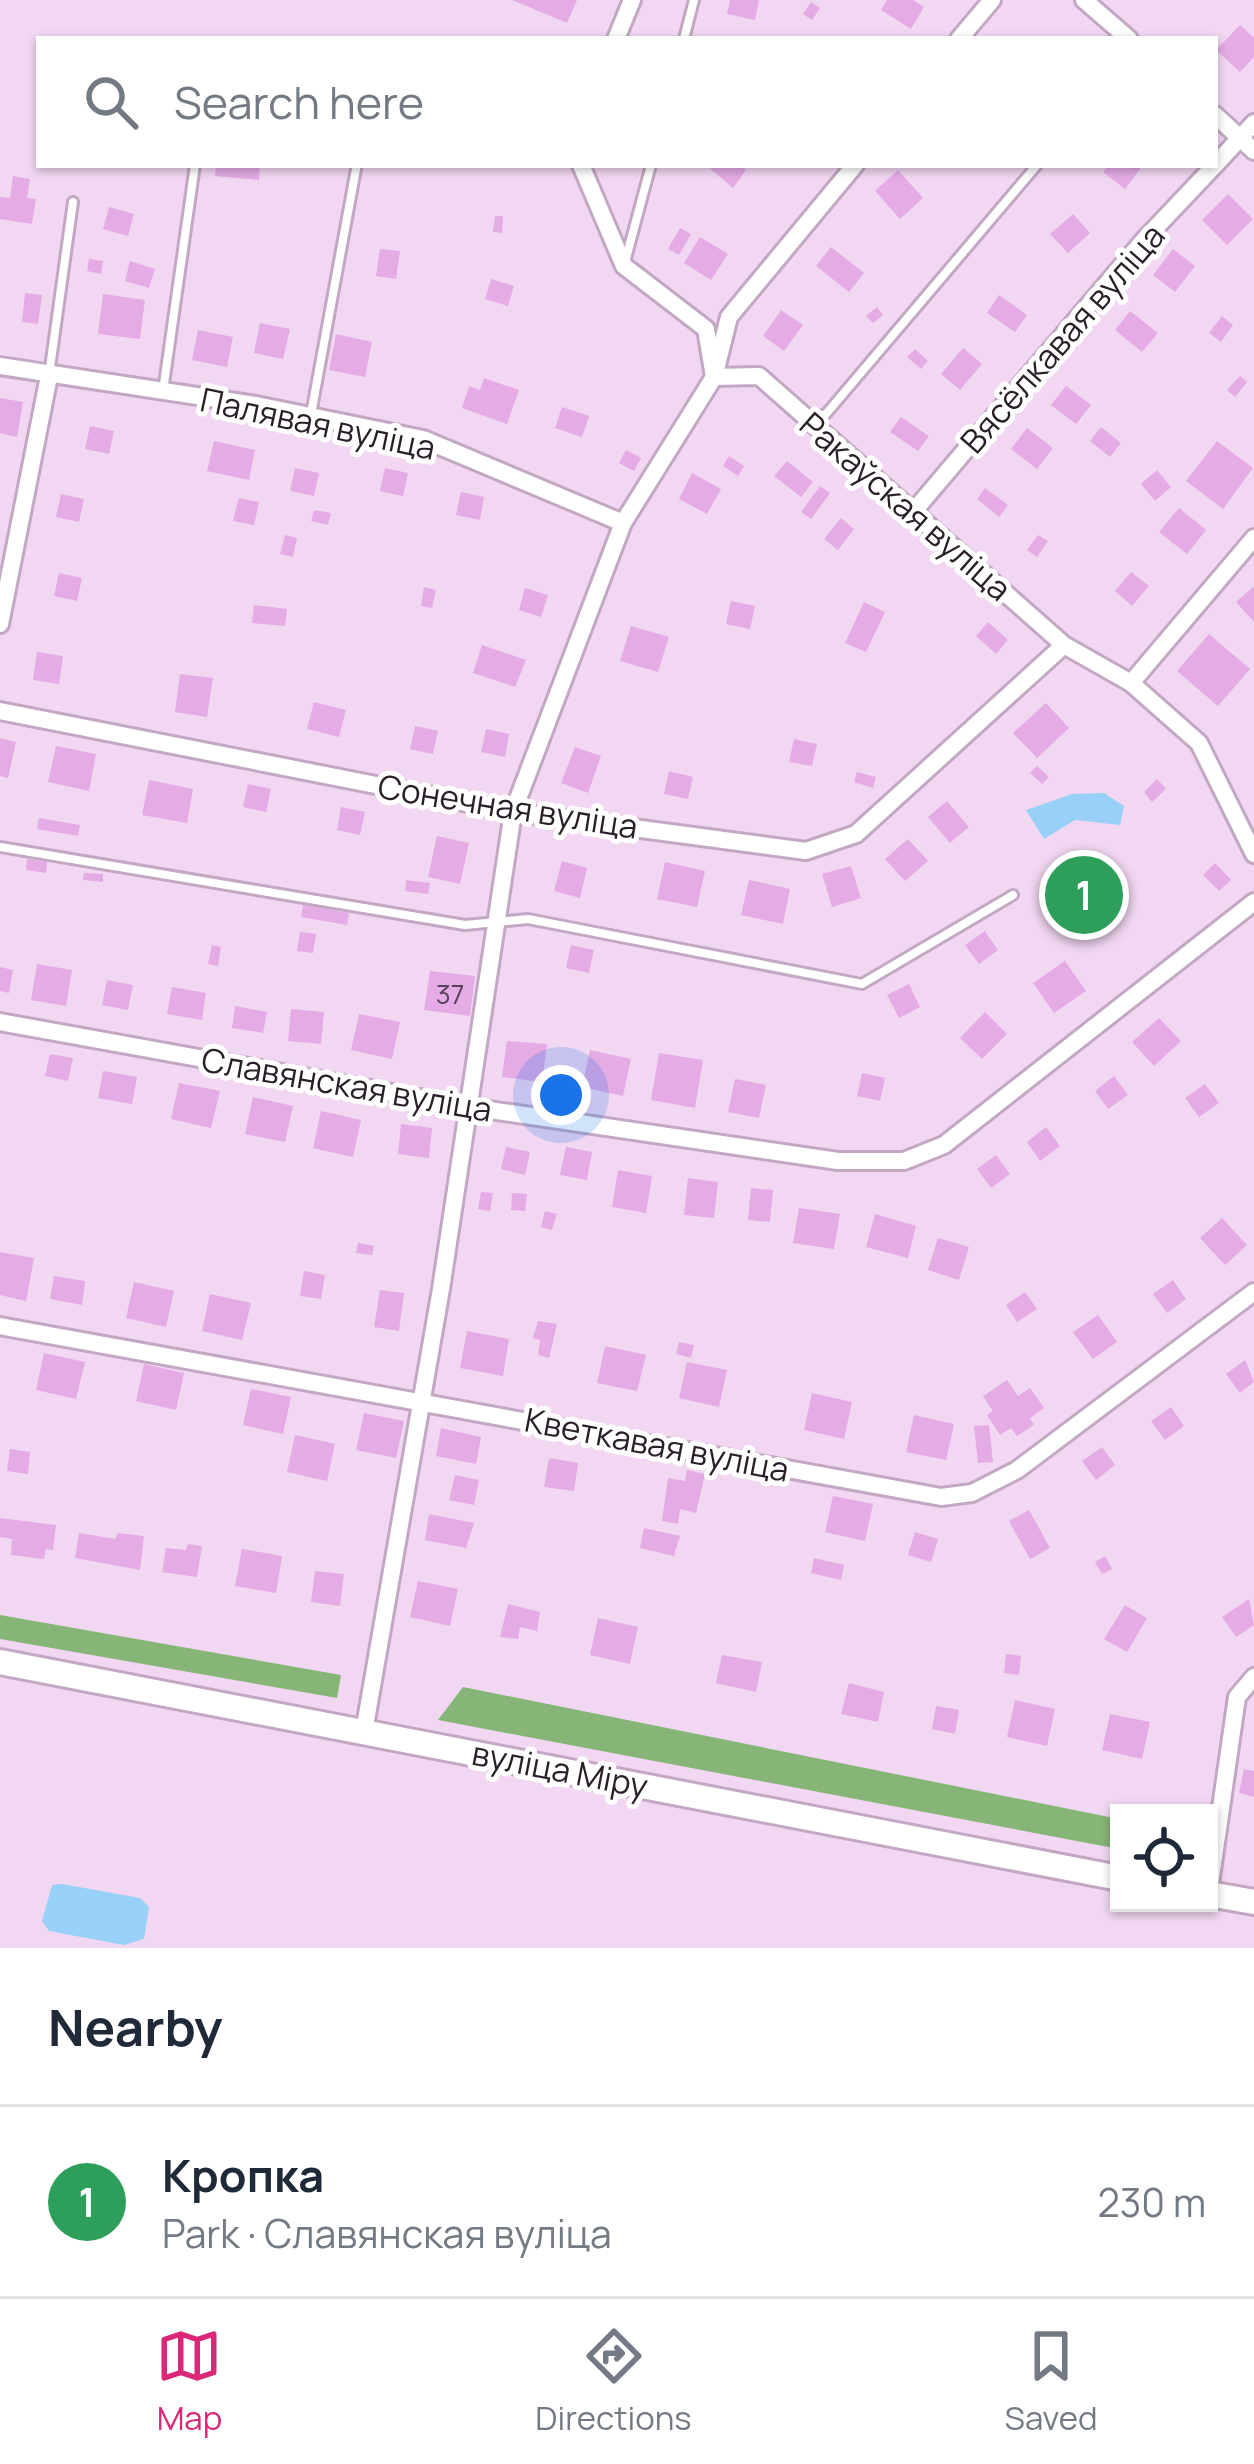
<!DOCTYPE html>
<meta charset="utf-8">
<style>
:root{--surface:#fff;--page:#f6f6f7;--text:#1f2937;--muted:#747a83;--line:#e0e1e3;--accent:#db2777}
body{margin:0;font-family:Manrope,sans-serif;background:var(--page);color:var(--text)}
.controls{position:absolute;right:36px;bottom:36px;display:grid;overflow:hidden;border-radius:0px;box-shadow:0 3px 9px #0004}
.controls button{width:108px;height:108px;display:grid;place-items:center;padding:0;border:0;border-bottom:3px solid var(--line);background:var(--surface);color:var(--text);font:60px sans-serif}
.you{position:absolute;left:561px;top:1095px;width:42px;height:42px;margin:-30px;border:9px solid #fff;border-radius:50%;background:#1a73e8;box-shadow:0 0 0 18px #1a73e833}
.badge{display:grid;place-items:center;width:78px;height:78px;border-radius:50%;background:var(--accent);color:#fff;font-size:39px;font-weight:700}
.pin{position:absolute;translate:-50% -50%;border:6px solid #fff;box-shadow:0 3px 12px #0006}
.list{margin:0;padding:0;list-style:none}
h2{display:flex;justify-content:space-between;align-items:center;height:156px;margin:0;padding:0 48px;font-size:51px}
h2 small{font-size:39px;font-weight:400;color:var(--muted)}
.list li{display:grid;grid-template-columns:78px 1fr auto;gap:36px;align-items:center;box-sizing:border-box;height:192px;padding:0 48px;border-top:3px solid var(--line)}
.list b{display:block;font-size:45px;white-space:nowrap}
.list p{margin:0;font-size:39px;white-space:nowrap;color:var(--muted)}
.list em{font-size:39px;font-style:normal;color:var(--muted)}
.icon{flex:none;width:66px;height:66px;fill:none;stroke:currentColor;stroke-width:2;stroke-linecap:round;stroke-linejoin:round}
.map{position:relative;flex:none;width:1254px;height:1948px;overflow:hidden}
.search{position:absolute;background:var(--surface);box-shadow:0 3px 9px #0004;left:36px;right:36px;top:36px;height:132px;display:flex;align-items:center;gap:30px;box-sizing:border-box;padding:0 42px;border-radius:0px;color:var(--muted);font-size:45px}
.sheet{height:348px;background:var(--surface)}
nav{display:flex;justify-content:space-around;align-items:center;box-sizing:border-box;height:168px;border-top:3px solid var(--line);background:var(--surface);font-size:33px;color:var(--muted)}
nav a{display:grid;justify-items:center;gap:6px}
nav .on{color:var(--accent)}
.map>svg:first-child{display:block}
.forest{fill:#87b578}
.water{fill:#98d0f7}
.building{fill:#e4abe4}
.lines{fill:none;stroke-linecap:round;stroke-linejoin:round}
.lane-casing{stroke:#c2a8c2;stroke-width:14}
.street-casing{stroke:#c2a8c2;stroke-width:22}
.secondary-casing{stroke:#c2a8c2;stroke-width:30}
.lane{stroke:#fff;stroke-width:8}
.street{stroke:#fff;stroke-width:16}
.secondary{stroke:#fff;stroke-width:24}
.labels{text-anchor:middle;dominant-baseline:central;stroke-width:10;stroke-linejoin:round;paint-order:stroke}
.number-label{font-size:27px;fill:#584258}
.street-label{font-size:33px;fill:#291f29;stroke:#fff}
</style>
<div class="map">
<svg width="1254" height="1948" viewBox="0 0 1254 1948">
<rect width="100%" height="100%" fill="#f2d7f2"/>
<path class="forest" d="M0 1615 341 1675 337 1698 0 1639Z
M463 1687 1119 1819V1849L438 1720Z"/>
<path class="water" d="M1104 793 1124 806 1120 825 1075 820 1044 839 1026 810 1072 794Z
M1092 853 1106 859 1111 894 1098 909 1084 911 1058 895 1061 882Z
M62 1884 140 1898 149 1907 144 1939 124 1945 49 1931 42 1921 52 1885Z"/>
<path class="building" d="M512 0H577L567 23Z
M730 0H759L755 20 727 14Z
M887 0H913L924 7 911 29 881 10Z
M811 2 820 8 812 20 803 14Z
M1240 25 1254 38V57L1240 72 1216 50Z
M216 165H260L259 180 215 176Z
M706 165H740L746 170 733 188Z
M1108 165H1143L1125 189 1103 172Z
M898 170 923 198 900 219 875 191Z
M13 176 30 179 27 198 36 199 32 224 0 219V197L10 198Z
M1228 194 1253 219 1227 245 1202 220Z
M109 207 134 214 128 236 103 229Z
M1073 214 1090 233 1068 253 1050 234Z
M495 216H503L502 233 493 232Z
M680 228 691 234 679 255 668 249Z
M700 237 728 254 711 280 684 263Z
M831 247 864 273 849 292 816 266Z
M380 249 400 251 396 279 376 276Z
M1173 249 1195 266 1175 292 1153 275Z
M89 259 103 261 101 274 87 271Z
M130 261 155 269 149 288 125 281Z
M491 279 514 286 508 306 485 299Z
M25 293 42 295 38 324 22 322Z
M103 294 145 300 140 339 98 334Z
M999 295 1027 315 1015 332 987 313Z
M877 307 883 315 873 323 866 316Z
M781 310 803 325 784 351 763 336Z
M1130 311 1158 333 1142 352 1115 330Z
M1222 316 1233 325 1221 342 1209 333Z
M260 323 290 329 283 359 254 353Z
M198 330 233 337 227 367 192 360Z
M336 334 372 342 365 377 329 370Z
M963 348 982 364 960 390 941 374Z
M915 349 928 361 921 369 907 357Z
M1240 376 1247 382 1235 397 1227 390Z
M484 378 519 390 507 424 462 408 469 386 480 390Z
M1066 386 1091 405 1076 424 1051 405Z
M0 398 23 402 17 437 0 433Z
M562 407 589 416 582 437 555 428Z
M901 417 929 436 918 451 890 432Z
M90 426 114 431 109 454 85 449Z
M1101 427 1121 443 1110 457 1090 441Z
M1027 428 1053 448 1037 469 1011 449Z
M214 441 255 450 249 480 207 471Z
M1217 441 1253 468 1223 509 1186 481Z
M626 450 641 458 634 471 619 463Z
M729 456 744 466 738 476 723 466Z
M787 461 813 482 801 497 774 476Z
M295 468 319 473 314 496 290 491Z
M385 468 408 473 403 496 380 491Z
M1157 470 1171 487 1155 501 1141 484Z
M692 473 721 489 707 514 679 499Z
M820 486 830 493 811 519 801 512Z
M985 488 1008 505 999 517 977 499Z
M461 492 484 497 480 520 456 515Z
M61 494 84 499 79 522 56 517Z
M239 498 259 502 254 525 233 521Z
M1179 508 1206 530 1187 554 1159 532Z
M314 510 331 513 328 525 311 521Z
M841 518 854 529 838 550 824 539Z
M285 535 297 538 293 557 280 554Z
M1038 535 1048 541 1037 557 1027 550Z
M1131 572 1149 586 1132 606 1115 591Z
M59 573 82 578 77 601 54 596Z
M1254 586V622L1236 602Z
M424 587 436 590 432 608 421 606Z
M525 588 548 595 541 617 519 610Z
M731 601 755 606 750 629 726 624Z
M864 602 885 612 866 652 845 643Z
M254 605 287 609 285 626 252 623Z
M988 622 1008 640 996 654 976 636Z
M631 626 669 637 658 672 620 661Z
M1209 634 1250 669 1218 706 1177 671Z
M482 645 526 660 515 687 473 673Z
M37 652 63 656 59 684 33 680Z
M180 674 213 678 207 717 175 712Z
M314 702 346 710 339 737 307 729Z
M1046 703 1069 728 1037 758 1013 733Z
M415 726 438 731 433 754 410 749Z
M486 729 509 734 505 757 481 752Z
M0 738 16 742 8 778 0 776Z
M794 739 817 744 812 766 789 762Z
M56 746 96 754 89 791 48 782Z
M575 747 601 756 588 793 561 783Z
M1037 766 1049 777 1042 784 1030 773Z
M669 771 693 777 688 799 664 794Z
M857 772 876 777 873 788 854 782Z
M1157 779 1166 789 1152 802 1144 792Z
M149 780 193 789 187 823 142 815Z
M248 784 271 789 266 812 243 807Z
M947 801 969 827 950 843 928 817Z
M341 807 365 812 360 835 337 830Z
M39 818 80 825 78 836 37 829Z
M437 836 469 843 460 884 428 877Z
M908 839 928 861 905 881 885 859Z
M27 859 47 862 46 873 26 870Z
M562 861 587 868 580 898 554 891Z
M665 862 705 871 697 907 657 899Z
M1215 863 1231 880 1219 891 1203 875Z
M851 866 861 898 832 907 822 874Z
M84 873 103 874V882L83 880Z
M406 880 430 883 428 894 405 891Z
M749 880 790 889 783 924 741 915Z
M303 905 349 913 347 925 301 917Z
M985 931 998 950 979 964 965 945Z
M300 932 316 934 313 953 297 951Z
M212 945 221 947 218 966 208 964Z
M571 945 594 950 589 973 566 968Z
M1065 961 1086 991 1054 1013 1033 983Z
M37 964 72 970 66 1006 31 1000Z
M0 967 13 970 9 993 0 991Z
M430 971 475 976 470 1016 424 1010Z
M107 980 133 985 128 1010 102 1005Z
M909 984 920 1007 899 1018 887 995Z
M172 987 206 993 202 1020 167 1014Z
M235 1006 267 1012 263 1033 232 1028Z
M291 1009 324 1012 321 1044 288 1041Z
M985 1012 1007 1034 982 1059 960 1038Z
M359 1014 400 1022 392 1059 351 1050Z
M1159 1018 1181 1041 1154 1066 1132 1042Z
M507 1041 547 1044 542 1082 502 1077Z
M590 1050 631 1059 623 1096 582 1087Z
M659 1053 703 1060 695 1108 651 1100Z
M50 1054 73 1058 68 1081 45 1076Z
M103 1071 137 1077 132 1104 98 1098Z
M862 1073 885 1078 880 1101 857 1096Z
M1114 1076 1128 1095 1108 1109 1095 1091Z
M735 1079 766 1085 759 1118 728 1112Z
M179 1083 220 1091 211 1128 171 1119Z
M1205 1084 1219 1103 1199 1117 1185 1098Z
M253 1097 293 1106 285 1142 245 1134Z
M321 1111 361 1120 353 1157 313 1148Z
M401 1124 432 1128 429 1158 398 1154Z
M1046 1127 1060 1146 1040 1161 1027 1142Z
M506 1147 530 1152 525 1175 501 1169Z
M566 1147 592 1152 587 1180 560 1175Z
M996 1155 1010 1174 991 1188 977 1169Z
M618 1170 652 1176 646 1213 612 1207Z
M688 1178 718 1182 714 1218 684 1215Z
M751 1188 773 1190 770 1222 748 1220Z
M481 1192 493 1193 490 1211 478 1209Z
M512 1193 527 1194 525 1211 511 1210Z
M799 1208 840 1214 834 1249 793 1243Z
M545 1211 557 1214 552 1230 541 1227Z
M875 1214 916 1226 908 1258 866 1247Z
M1222 1218 1247 1245 1225 1265 1200 1238Z
M938 1238 969 1247 959 1280 928 1270Z
M358 1243 374 1246 372 1255 356 1253Z
M0 1252 34 1258 26 1301 0 1295Z
M304 1271 325 1275 321 1299 300 1296Z
M54 1276 85 1281 82 1305 50 1299Z
M1173 1280 1186 1299 1167 1313 1153 1294Z
M134 1282 174 1291 166 1327 126 1318Z
M380 1290 404 1293 399 1331 374 1327Z
M1025 1292 1037 1309 1017 1322 1006 1305Z
M210 1294 251 1303 242 1340 202 1331Z
M1098 1315 1117 1342 1093 1359 1073 1332Z
M538 1321 557 1324 549 1358 538 1355 540 1340 533 1338Z
M467 1331 509 1339 503 1376 460 1368Z
M679 1342 694 1345 691 1358 676 1354Z
M605 1346 646 1355 637 1391 597 1383Z
M44 1353 85 1362 76 1399 36 1390Z
M1245 1360 1254 1382 1240 1393 1226 1374Z
M687 1362 727 1370 719 1407 679 1398Z
M144 1364 184 1373 176 1410 136 1401Z
M1007 1380 1018 1396 1030 1388 1044 1408 1030 1418 1034 1425 1017 1436 1011 1428 1000 1435 987 1415 993 1411 983 1396Z
M251 1389 291 1397 283 1434 243 1425Z
M812 1393 852 1402 844 1439 804 1430Z
M1171 1407 1184 1426 1165 1440 1151 1421Z
M364 1413 404 1421 396 1458 356 1450Z
M914 1415 954 1424 946 1460 906 1452Z
M989 1425 993 1462 978 1463 974 1426Z
M441 1428 481 1437 476 1464 436 1456Z
M295 1435 335 1444 327 1481 287 1472Z
M1102 1447 1115 1465 1096 1480 1082 1461Z
M10 1449 30 1452 28 1474 7 1471Z
M549 1458 578 1463 574 1491 544 1487Z
M687 1470 705 1474 696 1513 680 1509 678 1524 662 1521 668 1478 685 1481Z
M455 1475 479 1480 474 1505 449 1500Z
M833 1496 873 1504 865 1541 825 1532Z
M1029 1510 1050 1548 1030 1559 1009 1521Z
M429 1514 474 1523 466 1548 425 1540Z
M0 1518 56 1525 53 1550 46 1549 44 1559 11 1555 12 1539 0 1537Z
M644 1528 680 1536 674 1556 640 1548Z
M915 1532 938 1539 931 1562 908 1555Z
M79 1533 115 1539 118 1533 144 1536 140 1570 75 1558Z
M188 1544 202 1546 197 1577 162 1572 166 1548 186 1550Z
M242 1549 282 1556 276 1593 235 1586Z
M1105 1556 1112 1569 1102 1574 1095 1562Z
M814 1558 844 1565 841 1580 811 1573Z
M315 1571 344 1574 340 1606 311 1602Z
M418 1581 458 1589 450 1626 410 1617Z
M1249 1599 1254 1625 1236 1637 1222 1617Z
M508 1604 540 1612 537 1631 520 1627 518 1639 500 1637Z
M1125 1605 1147 1618 1127 1652 1104 1639Z
M598 1618 638 1627 630 1664 590 1655Z
M1006 1654 1021 1656 1019 1675 1004 1673Z
M722 1655 762 1662 756 1692 716 1683Z
M849 1683 884 1692 878 1722 841 1714Z
M1015 1700 1055 1709 1047 1746 1007 1737Z
M936 1706 959 1710 955 1734 932 1729Z
M1110 1714 1150 1722 1142 1759 1102 1750Z
M1244 1769 1254 1771V1797L1239 1793Z"/>
<g class="lines">
<defs>
<path id="lane" d="M684 39 694 0
M625 262 651 165
M49 375 73 202
M163 391 195 165
M311 414 356 169
M809 419 826 414 1037 165
M0 847 465 925 528 919 862 984 1013 895"/>
<path id="street" d="M1084 0 1129 39
M616 39 632 0
M959 39 992 0
M1215 115 1254 151
M581 165 624 266 706 329 714 377 759 376 1064 645 1131 683 1199 743 1254 854
M1215 165 1254 123
M0 366 256 405 423 439 623 523
M913 512 1144 240 1215 165
M0 624 49 376
M1131 683 1254 538
M0 711 513 812 806 851 856 834 1064 645
M0 1022 469 1107 838 1161H904L944 1145 1254 902
M0 1326 941 1497 972 1493 1017 1470 1254 1292
M364 1732 441 1289 513 812 623 523 714 377 729 317 855 165
M1209 1891 1237 1697 1254 1677"/>
<path id="secondary" d="M0 1662 1119 1878
M1209 1894 1254 1902"/>
</defs>
<use href="#lane" class="lane-casing"/>
<use href="#street" class="street-casing"/>
<use href="#secondary" class="secondary-casing"/>
<use href="#lane" class="lane"/>
<use href="#street" class="street"/>
<use href="#secondary" class="secondary"/>
</g>
<g class="labels">
<g class="number-label">
<text x="450" y="993">37</text>
</g>
<g class="street-label">
<text transform="translate(1062 338) rotate(-49)">Вясёлкавая вуліца</text>
<text transform="translate(318 423) rotate(12)">Палявая вуліца</text>
<text transform="translate(906 506) rotate(41)">Ракаўская вуліца</text>
<text transform="translate(508 806) rotate(9)">Сонечная вуліца</text>
<text transform="translate(347 1084) rotate(10)">Славянская вуліца</text>
<text transform="translate(657 1444) rotate(11)">Кветкавая вуліца</text>
<text transform="translate(560 1769) rotate(11)">вуліца Міру</text>
</g>
</g>
</svg>
<div class="controls">
<button><svg class="icon" aria-label="locate" viewBox="0 0 24 24"><circle cx="12" cy="12" r="6"/><path d="M12 2v4M12 18v4M2 12h4M18 12h4"/></svg></button>
</div>
<div class="you"></div>
<div class="pin badge" style="left:1084px;top:895px;background:#2e9e5b">1</div>
<div class="search"><svg class="icon" aria-label="search" viewBox="0 0 24 24"><circle cx="10" cy="10" r="6"/><path d="M15 15l6 6"/></svg>Search here</div>
</div>
<section class="sheet">
<h2>Nearby<small></small></h2>
<ul class="list">
<li><span class="badge" style="background:#2e9e5b">1</span><div><b>Кропка</b><p>Park · Славянская вуліца</p></div><em>230 m</em></li>
</ul>
</section>
<nav>
<a class="on"><svg class="icon" aria-label="map" viewBox="0 0 24 24"><path d="M3 6l6-2 6 2 6-2v14l-6 2-6-2-6 2zM9 4v14M15 6v14"/></svg>Map</a>
<a><svg class="icon" aria-label="directions" viewBox="0 0 24 24"><path d="M12 3l9 9-9 9-9-9zM9 14v-3h6M13 9l2 2-2 2"/></svg>Directions</a>
<a><svg class="icon" aria-label="saved" viewBox="0 0 24 24"><path d="M7 4h10v16l-5-4-5 4z"/></svg>Saved</a>
</nav>
